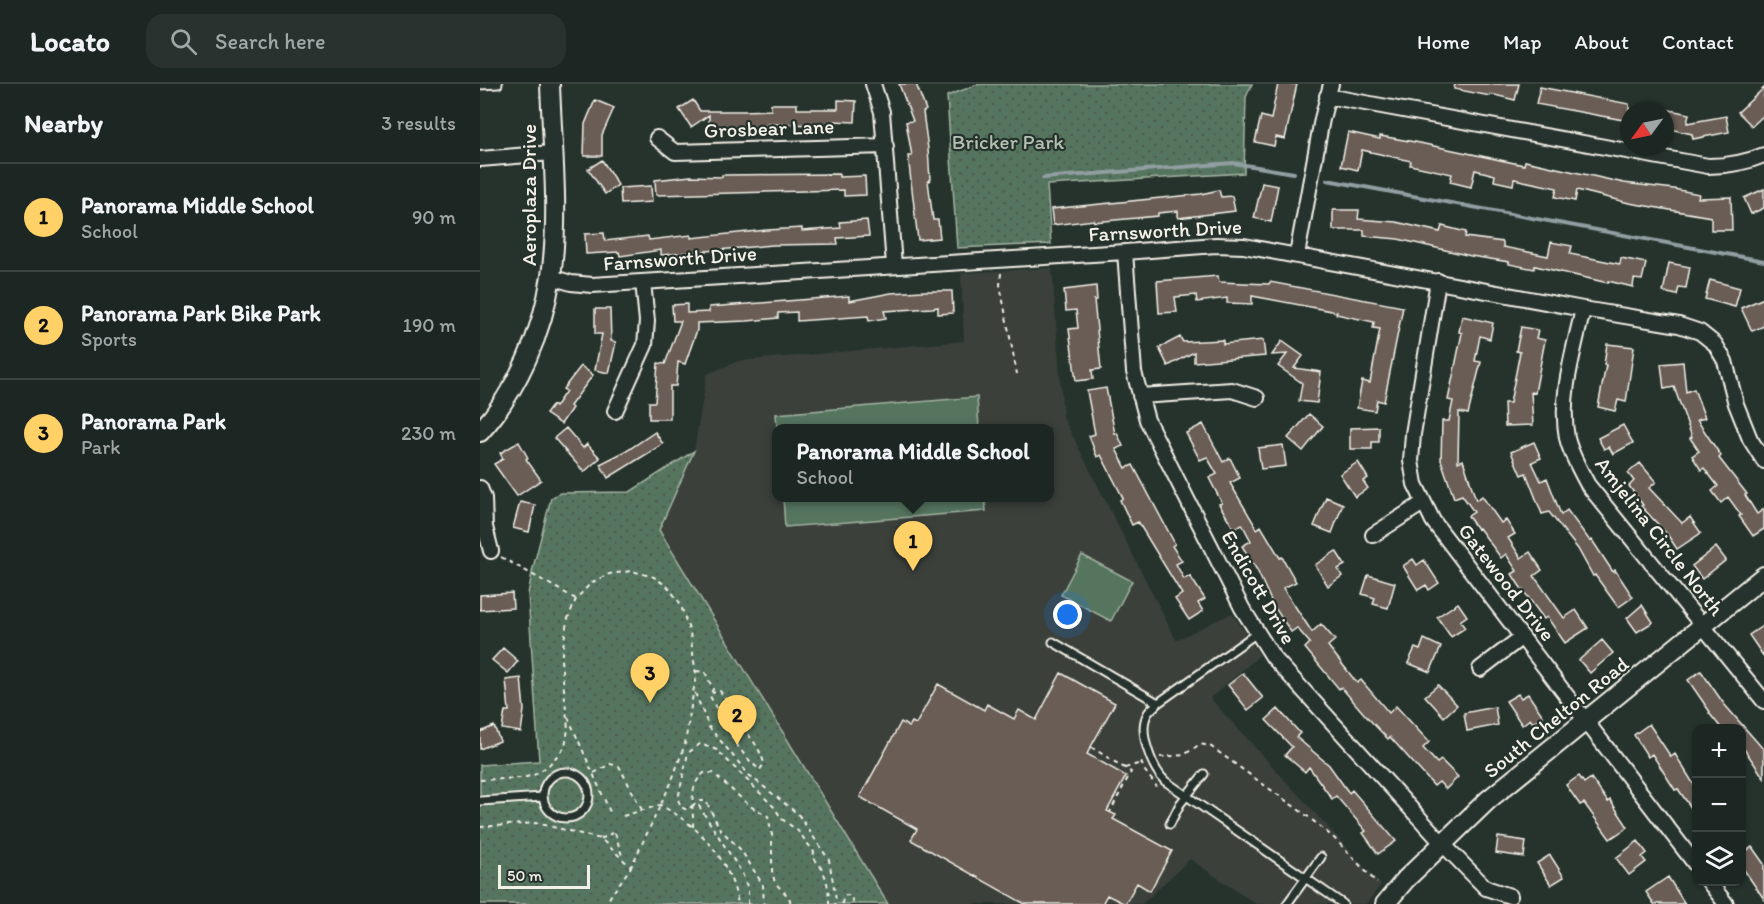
<!DOCTYPE html>
<meta charset="utf-8">
<style>
:root{--surface:#1c2622;--page:#29322f;--text:#f1f3f6;--muted:#a0a5a5;--line:#3a4340;--accent:#ffd166}
body{margin:0;font-family:Itim,sans-serif;background:var(--page);color:var(--text)}
.controls{position:absolute;right:18px;bottom:18px;display:grid;overflow:hidden;border-radius:12px;box-shadow:0 2px 4px #0004}
.controls button{width:54px;height:54px;display:grid;place-items:center;padding:0;border:0;border-bottom:2px solid var(--line);background:var(--surface);color:var(--text);font:30px sans-serif}
.compass{position:absolute;left:1140px;top:18px;width:54px;height:54px;border-radius:50%;background:var(--surface);box-shadow:0 2px 4px #0004;rotate:237deg}
.scale{position:absolute;left:18px;bottom:15px;width:92px;box-sizing:border-box;padding-left:6px;border:3px solid #f4f1e8;border-top:0;font-size:16px;line-height:21px;white-space:nowrap;color:#f4f1e8;-webkit-text-stroke:4px #26332d;paint-order:stroke}
.you{position:absolute;left:588px;top:531px;width:21px;height:21px;margin:-15px;border:4px solid #fff;border-radius:50%;background:#1a73e8;box-shadow:0 0 0 9px #1a73e833}
.badge{display:grid;place-items:center;width:39px;height:39px;border-radius:50%;background:var(--accent);color:#111;font-size:20px;font-weight:700}
.pin{position:absolute;translate:-50% -50px;filter:drop-shadow(0 2px 3px #0008)}
.pin::after{content:'';position:absolute;top:32px;width:21px;height:18px;background:inherit;clip-path:polygon(0 0,100% 0,50% 100%)}
.popup{position:absolute;left:292px;top:340px;width:282px;height:78px;box-sizing:border-box;display:grid;place-content:center;border-radius:12px;background:var(--surface);filter:drop-shadow(0 2px 4px #0005);font-size:20px;white-space:nowrap;color:var(--muted)}
.popup b{font-size:22px;color:var(--text)}
.popup::after{content:'';position:absolute;left:50%;top:100%;margin-left:-12px;border:12px solid transparent;border-top-color:var(--surface)}
.list{margin:0;padding:0;list-style:none}
h2{display:flex;justify-content:space-between;align-items:center;height:78px;margin:0;padding:0 24px;font-size:26px}
h2 small{font-size:20px;font-weight:400;color:var(--muted)}
.list li{display:grid;grid-template-columns:39px 1fr auto;gap:18px;align-items:center;box-sizing:border-box;height:108px;padding:0 24px;border-top:2px solid var(--line)}
.list b{display:block;font-size:22px;white-space:nowrap}
.list p{margin:0;font-size:20px;white-space:nowrap;color:var(--muted)}
.list em{font-size:20px;font-style:normal;color:var(--muted)}
.icon{flex:none;width:33px;height:33px;fill:none;stroke:currentColor;stroke-width:2;stroke-linecap:round;stroke-linejoin:round}
.map{position:relative;flex:none;width:1284px;height:820px;overflow:hidden}
header{display:flex;align-items:center;gap:36px;box-sizing:border-box;height:84px;padding:0 30px;background:var(--surface);border-bottom:2px solid var(--line)}
header strong{font-size:28px}
nav{display:flex;gap:33px;margin-inline-start:auto;font-size:21px}
.search{width:420px;height:54px;background:var(--page);display:flex;align-items:center;gap:15px;box-sizing:border-box;padding:0 21px;border-radius:18px;color:var(--muted);font-size:22px}
main{display:flex}
aside{flex:1;background:var(--surface)}
.map>svg:first-child{display:block}
.built{fill:#3a403a;fill-rule:evenodd}
.grass{fill:#55755e;stroke:#a4b3a3;stroke-width:1.5}
.park{fill:url(#park-dots);stroke:#a4b3a3;stroke-width:1.5}
.lines{fill:none;stroke-linecap:round;stroke-linejoin:round}
.stream{stroke:#919ea2;stroke-width:4}
.building{fill:#695d57;stroke:#f4f1e8;stroke-width:1.5}
.lane-casing{stroke:#f4f1e8;stroke-width:11}
.street-casing{stroke:#f4f1e8;stroke-width:18}
.secondary-casing{stroke:#f4f1e8;stroke-width:22}
.path{stroke:#f4f1e8;stroke-width:2;stroke-dasharray:4.5 4.5;stroke-linecap:butt}
.lane{stroke:#26332d;stroke-width:7}
.street{stroke:#26332d;stroke-width:14}
.secondary{stroke:#26332d;stroke-width:18}
.labels{text-anchor:middle;dominant-baseline:central;stroke-width:4.5;stroke-linejoin:round;paint-order:stroke}
.street-label{font-size:21px;fill:#f4f1e8;stroke:#26332d}
.park-label{font-size:21px;fill:#b4bfb1;stroke:#26332d}
</style>
<header>
<strong>Locato</strong>
<div class="search"><svg class="icon" aria-label="search" viewBox="0 0 24 24"><circle cx="10" cy="10" r="6"/><path d="M15 15l6 6"/></svg>Search here</div>
<nav><a>Home</a><a>Map</a><a>About</a><a>Contact</a></nav>
</header>
<main>
<aside>
<h2>Nearby<small>3 results</small></h2>
<ul class="list">
<li><span class="badge">1</span><div><b>Panorama Middle School</b><p>School</p></div><em>90 m</em></li>
<li><span class="badge">2</span><div><b>Panorama Park Bike Park</b><p>Sports</p></div><em>190 m</em></li>
<li><span class="badge">3</span><div><b>Panorama Park</b><p>Park</p></div><em>230 m</em></li>
</ul>
</aside>
<div class="map">
<svg width="1284" height="820" viewBox="0 0 1284 820">
<defs>
<pattern id="park-dots" width="8" height="8" patternUnits="userSpaceOnUse" patternTransform="scale(1.5)"><rect width="8" height="8" fill="#55755e"/><path d="M2 2h.1M6 6h.1" fill="none" stroke="#4e5c51" stroke-width="1.8" stroke-linecap="round"/></pattern>
</defs>
<rect width="100%" height="100%" fill="#26332d"/>
<filter id="ink" filterUnits="userSpaceOnUse"><feTurbulence type="fractalNoise" baseFrequency=".0167" numOctaves="2"/><feDisplacementMap in="SourceGraphic" scale="12" xChannelSelector="R" yChannelSelector="G"/><feConvolveMatrix kernelMatrix="1 2 1 2 8 2 1 2 1" color-interpolation-filters="sRGB"/></filter>
<g filter="url(#ink)">
<path class="built" d="M572 184 583 333 696 556 752 529 780 571 730 614 901 801 886 820H776L710 775 662 820H408L179 446 214 367 227 290 259 277 484 257 481 189ZM296 344H570V414H296Z"/>
<path class="grass" d="M497 313 499 344H297L296 330Z
M303 414H505L506 427 305 443Z
M602 471 652 497 631 537 581 511Z"/>
<path class="park" d="M499 0H772L766 13 764 89 567 101 571 160 477 164 467 12Z
M214 367 179 446 408 820H0V681L59 677 48 510 53 484 71 414 80 409 150 408Z"/>
<g class="lines">
<path class="stream" d="M563 94 753 79 814 89
M847 96 1284 177"/>
</g>
<path class="building" d="M419 0H436L446 26 443 28 448 65 450 96 448 97 453 136H458L460 154 438 156 428 72H432L426 38 433 37Z
M798 0H817L805 55 796 53 794 62 775 58 781 32 791 35Z
M975 0H1039L1035 16 1011 10 1010 12 974 5Z
M1060 3 1149 20V37L1056 20Z
M1284 4V31L1272 42 1258 28Z
M115 16 134 24 122 51V72H104L105 40Z
M213 16 220 27H263L291 26V20H317V25H358V16L376 17 375 38 353 37V41L288 40 289 42 261 44 229 43V31L211 43 199 25Z
M1185 25 1209 30 1207 39 1246 32 1249 48 1213 55 1212 50 1185 44Z
M868 48 900 55V52L935 58 1044 81 1045 77 1144 99 1194 105 1219 110 1218 114 1251 113 1252 146H1231V133L1149 119 1097 106 1095 117 1075 113 1077 104 1034 95 1033 101 1014 97 1015 91 995 86 991 103 970 98 972 90 930 81 931 77 882 66 878 86 861 82Z
M122 76 138 101 125 110 108 85Z
M359 90V93L385 92 386 111 364 112V106L176 111 175 96 211 92 242 93V91Z
M782 99 798 102 791 138 774 134Z
M171 102 172 118 141 120 140 104Z
M1284 105V124L1271 130 1264 114Z
M739 106 741 113 752 112 755 127 698 134V127L678 129V132L614 138V136L573 141 571 125 721 110Z
M853 126H879L878 135 916 138 960 148 962 142 986 148 985 153 1023 158V163L1068 172 1071 158 1092 162 1090 170 1140 180 1141 174 1166 179 1162 196 1154 195 1153 203 1128 197V199L1055 182 1054 185 1029 180V178L991 172 918 155 884 152V146H853Z
M387 136 389 152 357 154 358 160 293 161 181 171V166L140 172 139 168 106 170 105 150 124 149 125 157 168 152 169 156 211 151V154L287 146 322 144V147L361 144 360 138Z
M1189 179 1210 183 1206 204 1199 203 1197 211 1183 208Z
M738 192 739 198 789 200 790 198 923 223 904 318 897 316 895 327 877 324 882 297 890 299 900 245 893 244 894 238 856 230 857 228 772 212V220L747 219V214L717 218 716 211 695 213 697 228 679 229 677 197Z
M1230 196 1260 204 1255 223 1225 215Z
M616 202 617 216H614L621 285 612 286 613 295 596 297 589 245 598 244 596 226 586 227 584 206Z
M443 207H472L473 229 458 230V223L452 224 404 227 406 234 389 237 388 232 317 237V228L298 229V234L267 237 217 239V246L205 280 198 278 196 302H190V335H169V318H175L178 279 185 280 201 237H193L192 221 207 220V229L229 228V223L369 212V217L411 209Z
M1284 214V242L1272 247 1261 224Z
M115 225H130L131 257 136 258 129 289 115 286 122 250H115Z
M982 232 1013 239 1010 255 1000 252 995 277 1001 278 988 330 979 328 978 378 983 376 996 416 1002 412 1021 439 1026 436 1035 450 1028 454 1041 474 1050 468 1062 486 1054 492 1084 534 1096 526 1108 544 1085 559 1067 533 1064 535 1039 501 1032 490 1037 487 1026 470 1021 474 999 444 997 445 988 432 994 428 982 411 974 414 961 376 962 337H969L973 317 968 316 982 249 979 248Z
M1041 243 1058 246 1056 254 1065 256 1055 309 1051 308 1053 341 1025 342 1024 319H1030L1040 268 1036 267Z
M700 253 703 258 743 256V260L783 256 785 272 714 278V268L688 282 679 264Z
M802 257 823 272 814 284 841 288 837 319 819 317 822 299 798 282 807 270 792 271Z
M1127 260 1154 263 1146 318 1138 316 1135 327 1118 323 1126 281H1124Z
M1203 278 1206 308 1214 305 1225 334 1217 336 1241 372 1239 374 1267 410 1265 411 1277 430 1284 425V445L1273 452 1259 432 1261 431 1248 413 1241 419 1232 407 1238 402 1224 384 1221 386 1212 372 1219 367 1210 354 1212 353 1194 303 1184 305 1181 280Z
M101 282 113 291 90 322 92 324 81 340 66 330 73 321 75 323 86 307 83 305Z
M626 304 635 350 637 349 643 362 636 365 646 384 653 381 695 460 692 462 702 477 696 480 704 495 710 492 725 515 718 519 723 527 709 536 695 515 702 510 658 438 652 441 640 416 643 414 621 371 617 373 609 352 615 350 607 307Z
M829 330 843 342 823 367 808 354Z
M723 340 743 378 750 374 760 394 750 399 777 445 781 442 800 474 802 473 816 498 803 504 832 548 841 540 855 556 848 562 877 599 881 596 909 629 916 622 949 658 943 664 957 679 961 676 978 693 966 705 959 698 954 702 910 653 908 655 886 632 861 603 859 605 825 564 830 559 817 544 811 548 793 521 777 486 762 462 771 457 762 440 754 445 739 420 742 419 729 394 737 390 727 373 720 376 706 349Z
M1143 341 1153 359 1133 370 1129 363 1124 365 1118 354Z
M899 343V358H892V365H870V344Z
M86 344 103 364 107 360 120 374 104 388 74 354Z
M175 348 183 360 128 394 120 380 148 366Z
M39 358 48 374 46 375 61 396 37 412 14 380 23 375 20 369Z
M1054 358 1061 374 1052 378 1061 397 1067 394 1081 431 1087 426 1110 457 1112 456 1133 488 1135 486 1153 513 1140 522 1138 523 1115 491 1113 492 1098 465 1069 428 1062 430 1046 389 1041 391 1031 368Z
M803 361 806 382 781 385 778 364Z
M878 378 888 394 883 397 888 404 875 413 860 390Z
M1160 379 1176 398 1169 404 1202 439 1210 433 1221 449 1197 465 1187 450 1161 422 1163 421 1149 402 1154 397 1148 389Z
M846 413 863 420 852 449 834 442Z
M40 418 55 421 49 448 33 444Z
M1236 463 1246 476 1222 495 1212 482Z
M856 467 865 481 858 485 862 492 848 502 835 481Z
M933 475 937 481 944 476 959 499 949 506 946 501 938 506 923 482Z
M888 491 915 499 908 524 893 520 895 514 882 510Z
M32 509 33 524 0 526V511Z
M978 519 987 532 980 537 985 544 971 553 957 533Z
M1162 521 1173 538 1157 548 1147 534Z
M1284 541V573L1269 551Z
M944 555 961 563 950 588 928 579 935 564 940 566Z
M1122 556 1133 569 1110 589 1099 576Z
M23 564 38 577 28 589 12 576Z
M1221 587 1244 620 1284 666V694L1262 662V645H1242L1229 629 1230 628 1208 596Z
M581 589 635 619 607 670 646 692 627 727 636 731 633 735 692 767 670 807 657 799 645 820 627 811 622 820H545L431 756 437 745 380 713 421 638 429 643 432 638 436 640 458 600 504 626 507 620 534 635 539 626 556 636Z
M763 589 783 614 768 626 748 601Z
M41 594 44 626 41 648 22 645 25 627H29L26 596Z
M958 601 977 621 964 633 945 612Z
M1038 610 1041 614 1048 610 1063 632 1053 639 1050 635 1042 641 1026 617Z
M1015 623 1018 641 987 647 984 629Z
M798 625 820 649 816 653 849 681 869 709 872 706 916 757 898 770 883 749 886 747 856 712 852 715 829 683 825 688 805 671 812 663 786 636Z
M1169 640 1191 673 1195 670 1216 704V731L1198 705 1195 706 1172 670 1168 673 1154 651Z
M14 642 20 657 0 665V648Z
M1099 692 1104 699 1111 694 1128 718 1130 716 1148 743 1130 755 1104 719 1100 721 1086 701Z
M1018 753 1046 757 1044 773 1016 769Z
M1158 757 1167 769 1162 773 1166 778 1149 791 1136 774Z
M1272 763 1284 780V815L1262 783V770Z
M1070 771 1084 793 1071 801 1057 779Z
M1188 793 1205 820H1174L1166 808Z"/>
<g class="lines">
<defs>
<path id="lane" d="M0 1 18 0
M777 549 678 619C675 622 670 626 668 629 657 647 672 684 685 697L863 820
M573 558 678 619
M63 711a23 23 0 1 1 46 0a23 23 0 1 1-46 0Z
M0 717 63 713
M690 740 700 720 724 690
M807 820 841 773"/>
<path id="street" d="M393 0 402 28 414 181
M847 12 1228 82C1249 82 1265 79 1284 71
M177 54 195 68 406 62
M0 75 72 69
M645 168 654 288 667 336 762 524 793 573 962 759 1006 804 1030 812
M817 171 842 35 851 0
M71 193 91 199 112 201 645 168 736 161 764 162 1103 225 1199 241 1220 248 1235 260 1245 277 1256 320 1270 355 1284 377
M958 197 933 350 931 377 935 400 953 437 1216 781
M1103 225C1094 267 1079 312 1087 354 1091 371 1100 386 1108 401L1284 617
M660 312 752 306 777 314
M135 327 165 261 167 237 163 198
M0 404 4 414 5 443 11 467
M893 451 943 419
M1000 585 1042 553
M1229 798 1246 820"/>
<path id="secondary" d="M0 348C38 306 63 247 71 192 80 130 72 62 70 0
M905 820 926 795 1008 716 1284 492"/>
</defs>
<use href="#lane" class="lane-casing"/>
<use href="#street" class="street-casing"/>
<use href="#secondary" class="secondary-casing"/>
<path class="path" d="M521 189 520 201 537 290
M21 473 96 515
M216 587 225 588 233 605 230 612C244 639 256 667 280 686L284 679C280 665 270 649 257 642L252 625 240 607 232 609
M215 609 229 643 269 691 318 730 349 776 356 815 355 820
M88 633 130 728
M611 663 651 688 630 728
M680 673 704 671 720 660 730 662 826 731 854 754 897 799
M661 678 665 687 677 703
M645 684 661 679
M114 689 130 680 139 682 162 726
M0 696 42 694 54 691 68 682 85 663 88 645 81 576 87 537 96 515 111 499 129 490 152 487 174 493 188 503 200 519 210 549 216 591 205 660 191 699 151 783
M212 722 219 717H226L240 745 261 766 283 801 284 820
M143 732 180 721C220 742 250 775 258 820
M0 743 57 739 121 755 151 783 125 820
M213 743C214 724 207 703 224 689H233L270 722 288 732 292 751V787L295 799 309 813 311 820
M135 749 143 775
M121 755 132 749
M268 820V805L262 789 219 722H212L207 726 201 723 198 715 208 669 220 660 237 666 294 723 302 735 318 747 334 768 333 774C346 785 349 803 349 820
M362 820 363 814 366 811 371 812 373 820"/>
<use href="#lane" class="lane"/>
<use href="#street" class="street"/>
<use href="#secondary" class="secondary"/>
</g>
</g>
<g class="labels">
<g class="street-label">
<text transform="translate(289 44) rotate(-2)">Grosbear Lane</text>
<text transform="translate(48 111) rotate(-90)">Aeroplaza Drive</text>
<text transform="translate(685 146) rotate(-3)">Farnsworth Drive</text>
<text transform="translate(200 174) rotate(-4)">Farnsworth Drive</text>
<text transform="translate(1180 452) rotate(52)">Amjelina Circle North</text>
<text transform="translate(1027 498) rotate(52)">Gatewood Drive</text>
<text transform="translate(779 503) rotate(60)">Endicott Drive</text>
<text transform="translate(1076 633) rotate(-39)">South Chelton Road</text>
</g>
<g class="park-label">
<text x="528" y="57">Bricker Park</text>
</g>
</g>
</svg>
<div class="controls">
<button>+</button>
<button>−</button>
<button><svg class="icon" aria-label="layers" viewBox="0 0 24 24"><path d="M12 4l9 5-9 5-9-5zM3 14l9 5 9-5"/></svg></button>
</div>
<svg class="compass" viewBox="-18 -18 36 36"><path d="M0-13l5 13h-10z" fill="#e53935"/><path d="M0 13l5-13h-10z" fill="#a0a5a5"/></svg>
<div class="scale">50 m</div>
<div class="you"></div>
<div class="pin badge" style="left:433px;top:487px">1</div>
<div class="popup"><b>Panorama Middle School</b>School</div>
<div class="pin badge" style="left:257px;top:661px">2</div>
<div class="pin badge" style="left:170px;top:619px">3</div>
</div>
</main>
